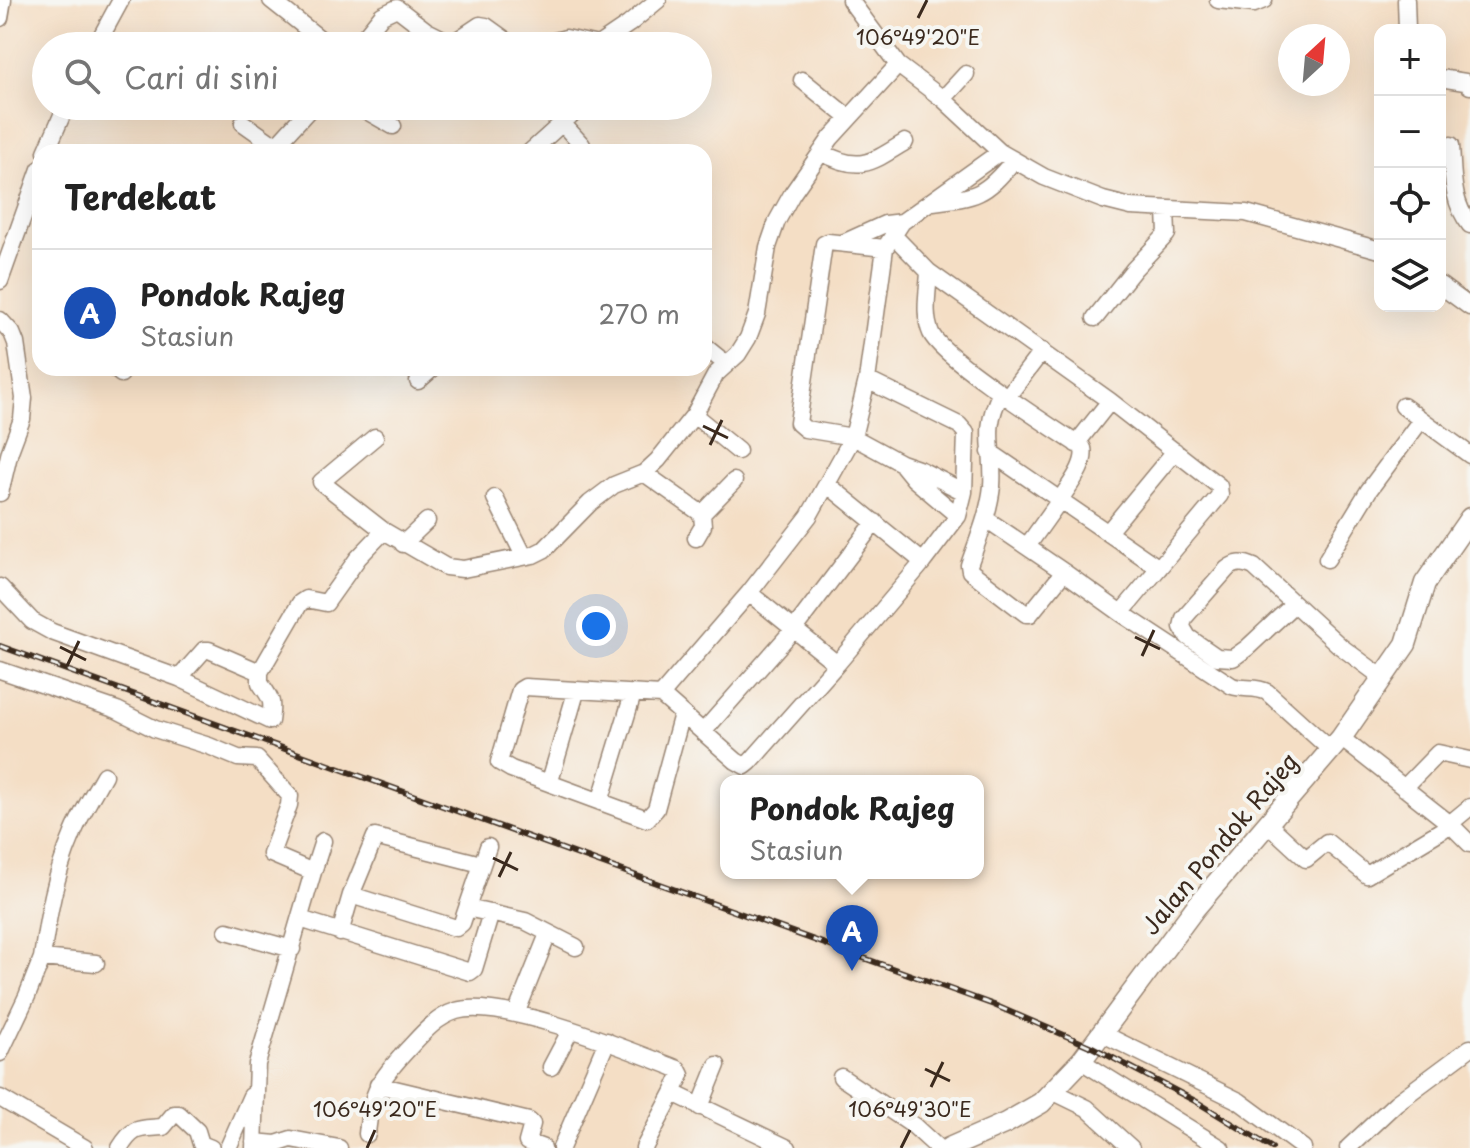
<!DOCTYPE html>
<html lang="id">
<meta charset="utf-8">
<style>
:root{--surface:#fff;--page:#f6f6f6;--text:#222;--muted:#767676;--line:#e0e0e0;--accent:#ea580c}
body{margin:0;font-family:"Playpen Sans",sans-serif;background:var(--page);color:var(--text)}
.controls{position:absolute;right:24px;top:24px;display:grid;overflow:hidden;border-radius:16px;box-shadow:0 8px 32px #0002}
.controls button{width:72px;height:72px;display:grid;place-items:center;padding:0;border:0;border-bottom:2px solid var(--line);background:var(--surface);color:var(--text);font:40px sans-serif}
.compass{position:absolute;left:1278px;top:24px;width:72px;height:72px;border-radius:50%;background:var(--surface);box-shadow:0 8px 32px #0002;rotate:26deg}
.you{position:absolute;left:596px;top:626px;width:28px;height:28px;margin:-20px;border:6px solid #fff;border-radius:50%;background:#1a73e8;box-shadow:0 0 0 12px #1a73e833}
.badge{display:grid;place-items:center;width:52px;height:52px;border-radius:50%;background:var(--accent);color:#fff;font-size:26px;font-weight:700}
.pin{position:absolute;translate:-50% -66px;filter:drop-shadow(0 2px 4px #0008)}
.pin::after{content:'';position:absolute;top:42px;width:28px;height:24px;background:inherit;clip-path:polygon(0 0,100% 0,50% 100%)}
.popup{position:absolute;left:720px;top:775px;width:264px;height:104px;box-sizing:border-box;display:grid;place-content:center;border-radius:16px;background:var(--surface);filter:drop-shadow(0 2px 6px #0005);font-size:26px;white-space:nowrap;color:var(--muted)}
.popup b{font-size:30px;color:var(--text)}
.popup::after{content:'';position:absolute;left:50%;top:100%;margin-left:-16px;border:16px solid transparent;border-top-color:var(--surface)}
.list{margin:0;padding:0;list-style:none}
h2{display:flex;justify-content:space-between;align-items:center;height:104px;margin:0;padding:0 32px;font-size:34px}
h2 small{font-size:26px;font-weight:400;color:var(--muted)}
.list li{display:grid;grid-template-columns:52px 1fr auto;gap:24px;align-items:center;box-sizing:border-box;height:128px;padding:0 32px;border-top:2px solid var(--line)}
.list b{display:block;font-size:30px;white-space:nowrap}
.list p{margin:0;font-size:26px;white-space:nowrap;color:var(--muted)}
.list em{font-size:26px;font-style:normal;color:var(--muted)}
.icon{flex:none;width:44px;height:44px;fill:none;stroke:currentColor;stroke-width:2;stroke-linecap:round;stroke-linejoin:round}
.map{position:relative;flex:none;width:1470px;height:1148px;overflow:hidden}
.search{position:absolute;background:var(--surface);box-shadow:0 8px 32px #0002;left:32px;top:32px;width:680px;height:88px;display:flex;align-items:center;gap:20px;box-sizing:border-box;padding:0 28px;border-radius:44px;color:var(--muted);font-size:30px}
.panel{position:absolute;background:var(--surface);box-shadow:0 8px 32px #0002;left:32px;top:144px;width:680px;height:232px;border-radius:24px}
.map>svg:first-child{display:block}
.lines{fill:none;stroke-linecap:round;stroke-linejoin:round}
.minor-casing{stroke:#988472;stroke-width:19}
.major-casing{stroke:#988472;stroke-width:23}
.minor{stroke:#fff;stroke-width:16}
.major{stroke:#fff;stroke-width:20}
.rail-casing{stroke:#3b2a1e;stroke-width:6}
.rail{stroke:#f6f6f2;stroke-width:3;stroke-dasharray:9;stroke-linecap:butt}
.ticks{fill:none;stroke:#3b2a1e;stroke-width:3}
.labels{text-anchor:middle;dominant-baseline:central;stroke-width:8;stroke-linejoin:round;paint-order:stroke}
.street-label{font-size:24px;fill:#3b2a1e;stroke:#f6f6f2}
.ticks-label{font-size:20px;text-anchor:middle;fill:#3b2a1e;stroke:#f6f6f2;stroke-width:8;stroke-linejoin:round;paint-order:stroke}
</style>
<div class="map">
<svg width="1470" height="1148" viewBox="0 0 1470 1148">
<rect width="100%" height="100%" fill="#f6f6f2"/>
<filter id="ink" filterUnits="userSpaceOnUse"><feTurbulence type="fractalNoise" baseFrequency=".0125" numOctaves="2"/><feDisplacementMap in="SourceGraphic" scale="16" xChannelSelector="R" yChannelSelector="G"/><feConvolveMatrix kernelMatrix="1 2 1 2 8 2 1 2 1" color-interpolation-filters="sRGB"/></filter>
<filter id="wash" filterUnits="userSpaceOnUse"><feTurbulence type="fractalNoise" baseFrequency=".006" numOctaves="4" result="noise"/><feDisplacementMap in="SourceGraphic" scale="32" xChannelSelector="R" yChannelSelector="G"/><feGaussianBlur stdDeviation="1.8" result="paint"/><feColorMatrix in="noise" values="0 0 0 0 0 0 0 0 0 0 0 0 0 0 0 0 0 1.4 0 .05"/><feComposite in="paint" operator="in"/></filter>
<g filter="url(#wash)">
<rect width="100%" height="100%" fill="#f4dec5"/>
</g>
<g filter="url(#ink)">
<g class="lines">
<defs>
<path id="minor" d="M271 0 329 46
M850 0 898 65 943 99 1000 152 1044 177 1103 200 1131 207 1246 213 1380 250
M1218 0 1254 4 1264 0
M1406 0 1407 30
M0 18 3 0
M96 46 121 0
M357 46 382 15 397 8 427 31 449 42 456 41 480 25 486 26 514 46
M537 46 566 38 598 45 629 24 658 0
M1440 78 1465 82 1470 86
M802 80 849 118
M943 99 966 74
M358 106 393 126
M558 106 562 123 582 145
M243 123 273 144 281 140 312 106
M1451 145C1453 174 1451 201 1470 225
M46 152 66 106
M530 152 581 106
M821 152C859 173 871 163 905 142
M933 202C976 197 985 196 1013 161
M893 235 929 272 1110 401 1219 486 1220 495 1121 613 1064 572 1030 614H1026L970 571 969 565C978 539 989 514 992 486 995 448 981 431 1001 393
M843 243 885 224 902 222
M885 248 828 242 824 244 798 423 805 429 853 437 901 463 921 470 964 492
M929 272C928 292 923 315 931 333 941 357 1056 430 1083 448 1087 465 1069 485 1060 500L1159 568
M0 281 40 169
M1440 285 1470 307
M1095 318 1134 269 1167 234 1166 210
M0 320 12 333 16 343 24 398 22 419 10 451 0 493
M704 346 725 363
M114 368 121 374
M867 380 959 425 966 433 964 492 958 516 923 562
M418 381 433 368
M1007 397 1042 351
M1403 406 1470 455
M694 415 738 451
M375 437 321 482 384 531 446 567 463 569 533 555 545 549 590 503 614 485 644 473 658 460 694 415 716 374 738 354 748 338 757 314 768 247 777 221 792 194 831 138 898 65
M1076 444 1110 401
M990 452 1060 500 1028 545
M901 463 914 479 958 516
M644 473 702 514 703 526 696 538
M495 498 524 556
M702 514 734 481
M986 519 1064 572
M1108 532 1175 451
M403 544 427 521
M1327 559 1369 490 1421 420
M0 587 32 621 52 632 179 678 270 721C273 700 272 700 260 683V672L300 603 306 599 326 603 358 558 384 531
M749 593 837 664
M1293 605 1247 648 1233 658 1217 657 1188 637 1182 627 1184 618 1227 569C1236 562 1243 562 1254 567L1340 646 1383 678
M1121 613 1232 686C1244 690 1256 686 1267 692L1331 750
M0 670 117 710 155 729 209 746 238 758 257 759 290 796 289 805 271 854 313 872 257 1064 254 1148
M179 678 204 650H209L260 672
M661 695 749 593 809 516 853 437 867 380 885 248 902 222 1000 152
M682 714 656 809 647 819 511 769 499 762 520 690 525 687 661 695 736 761 745 766 750 762 837 664 923 562 828 485
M703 732 794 629 875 522
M1341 738 1449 823 1470 844
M550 781 576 692
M1404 788 1438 753 1470 760
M600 802 633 694
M1268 824 1306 859 1327 842 1367 875 1442 830 1470 807
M313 872 323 841
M351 895 456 928 462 923 467 908 525 921 576 947
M467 908 488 847
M300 919 470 972 474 969 491 913
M227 931 292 949
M340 933 351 895 375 837 481 864
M42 958C48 916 55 875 72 836 80 815 93 795 104 775
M516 1014 546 939
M1101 1033 1239 1101 1303 1148
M0 1053 27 996 42 958 96 963
M1081 1061 1221 1148
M551 1067 570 1031
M841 1077 914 1126 938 1148
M378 1085 529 1121 532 1124 527 1142 543 1148
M1054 1092 1087 1108 1131 1148
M0 1098 85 1148
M700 1107 717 1065
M367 1134C371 1091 380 1079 408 1049 422 1034 436 1017 456 1011 501 997 632 1051 678 1069L681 1075 673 1093 788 1148
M254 1142 276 1144 291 1139 339 1148
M120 1148C134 1125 140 1129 163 1127L174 1114H179L197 1131 201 1144 211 1148
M228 1148 251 1096
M561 1148 607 1041
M644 1148 673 1093
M1348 1148 1396 1103 1470 1048"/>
<path id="major" d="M949 1148 1006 1123 1041 1103 1081 1061 1195 908 1341 738 1406 644 1425 583 1470 518"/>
</defs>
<use href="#minor" class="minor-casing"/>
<use href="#major" class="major-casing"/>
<use href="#minor" class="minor"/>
<use href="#major" class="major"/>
<defs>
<path id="rail" d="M0 646 994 1005 1092 1047 1197 1102 1272 1148"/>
</defs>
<use href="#rail" class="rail-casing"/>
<use href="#rail" class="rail"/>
</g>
</g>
<path class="ticks" d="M918 18 927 0M703 426 728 438M710 445 722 420M1135 637 1160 649M60 647 86 660M1142 656 1154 630M67 666 79 641M493 858 518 870M499 877 511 852M925 1069 950 1081M931 1087 943 1062M367 1148 375 1130M901 1148 910 1130"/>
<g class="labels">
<g class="street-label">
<text transform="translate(1219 843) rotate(-50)">Jalan Pondok Rajeg</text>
</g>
</g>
<g class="ticks-label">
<text x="918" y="45">106°49'20"E</text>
<text x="375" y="1117">106°49'20"E</text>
<text x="910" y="1117">106°49'30"E</text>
</g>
</svg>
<div class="controls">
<button>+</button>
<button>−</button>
<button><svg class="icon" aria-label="locate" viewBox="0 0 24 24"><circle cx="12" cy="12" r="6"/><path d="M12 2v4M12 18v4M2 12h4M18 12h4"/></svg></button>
<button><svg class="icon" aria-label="layers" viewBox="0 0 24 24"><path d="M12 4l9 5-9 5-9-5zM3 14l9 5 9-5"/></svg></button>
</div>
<svg class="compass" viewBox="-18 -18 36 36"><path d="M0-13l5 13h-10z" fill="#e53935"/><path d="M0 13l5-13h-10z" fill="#767676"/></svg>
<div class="you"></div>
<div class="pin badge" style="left:852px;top:971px;background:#1a4fb4">A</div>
<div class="popup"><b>Pondok Rajeg</b>Stasiun</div>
<div class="search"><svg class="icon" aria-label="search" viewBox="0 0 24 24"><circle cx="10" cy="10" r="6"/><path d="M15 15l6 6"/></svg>Cari di sini</div>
<section class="panel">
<h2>Terdekat<small></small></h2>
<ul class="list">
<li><span class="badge" style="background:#1a4fb4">A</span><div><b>Pondok Rajeg</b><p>Stasiun</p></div><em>270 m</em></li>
</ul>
</section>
</div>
